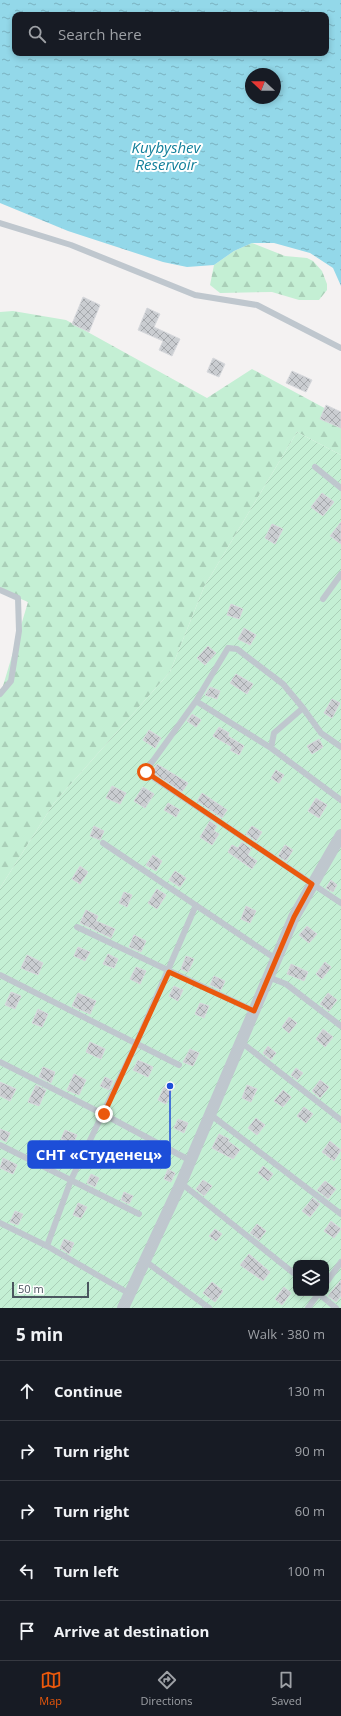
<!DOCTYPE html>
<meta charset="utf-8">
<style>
:root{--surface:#171b24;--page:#242831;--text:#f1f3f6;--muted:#9ea1a6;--line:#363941;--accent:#ea580c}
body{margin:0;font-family:"Open Sans",sans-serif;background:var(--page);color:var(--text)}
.controls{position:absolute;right:12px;bottom:12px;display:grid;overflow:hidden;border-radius:8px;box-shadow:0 2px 6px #0003}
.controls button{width:36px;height:36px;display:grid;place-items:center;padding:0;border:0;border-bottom:1px solid var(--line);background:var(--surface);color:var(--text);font:20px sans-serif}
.compass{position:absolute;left:245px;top:68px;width:36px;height:36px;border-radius:50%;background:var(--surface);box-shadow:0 2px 6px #0003;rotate:292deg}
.scale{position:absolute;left:12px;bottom:10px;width:77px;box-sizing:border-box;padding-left:4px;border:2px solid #4b565f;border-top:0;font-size:11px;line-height:14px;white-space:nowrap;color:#4b565f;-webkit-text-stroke:3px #fff;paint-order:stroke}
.stop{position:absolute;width:12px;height:12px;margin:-9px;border:3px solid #ea580c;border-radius:50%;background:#fff}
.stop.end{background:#ea580c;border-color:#fff;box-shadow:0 1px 4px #0008}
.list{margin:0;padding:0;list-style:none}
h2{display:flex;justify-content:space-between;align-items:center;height:52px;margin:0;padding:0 16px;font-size:17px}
h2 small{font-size:13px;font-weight:400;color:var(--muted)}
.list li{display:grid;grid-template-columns:26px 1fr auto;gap:12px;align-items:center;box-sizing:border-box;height:60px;padding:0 16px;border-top:1px solid var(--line)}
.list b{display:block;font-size:15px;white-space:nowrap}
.list em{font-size:13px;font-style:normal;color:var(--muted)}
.icon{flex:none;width:22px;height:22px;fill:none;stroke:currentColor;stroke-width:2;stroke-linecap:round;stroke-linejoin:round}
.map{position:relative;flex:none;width:341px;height:1308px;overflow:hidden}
.search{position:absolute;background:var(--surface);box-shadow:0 2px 6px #0003;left:12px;right:12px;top:12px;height:44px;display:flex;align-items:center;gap:10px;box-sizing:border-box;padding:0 14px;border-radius:8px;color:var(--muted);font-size:15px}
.sheet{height:352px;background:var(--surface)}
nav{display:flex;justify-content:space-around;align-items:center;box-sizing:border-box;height:56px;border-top:1px solid var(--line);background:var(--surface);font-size:11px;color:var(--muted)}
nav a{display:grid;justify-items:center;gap:2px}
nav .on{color:var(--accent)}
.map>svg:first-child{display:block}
.forest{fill:url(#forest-firs)}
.garden{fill:url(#garden-furrows);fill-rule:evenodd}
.water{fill:url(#water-ripples);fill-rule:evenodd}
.building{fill:url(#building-cross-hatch);stroke:#d7d9dd}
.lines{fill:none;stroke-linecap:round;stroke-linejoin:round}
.lane{stroke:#bfc7ce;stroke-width:6}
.street{stroke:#bfc7ce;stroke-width:12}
.route{stroke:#ea580c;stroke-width:5}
.labels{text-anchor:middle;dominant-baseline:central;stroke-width:4;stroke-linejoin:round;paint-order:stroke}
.water-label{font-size:15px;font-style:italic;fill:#13809b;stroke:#fff}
.leader{fill:none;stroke:#1d4ed8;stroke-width:1.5}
.callout-dot{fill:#1d4ed8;stroke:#fff;stroke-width:1.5}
.callout{fill:#1d4ed8;stroke:#1d4ed8;stroke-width:1.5}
.callout-label{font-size:15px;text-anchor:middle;font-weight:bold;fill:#fff}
</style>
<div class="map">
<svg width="341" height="1308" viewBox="0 0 341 1308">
<defs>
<pattern id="forest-firs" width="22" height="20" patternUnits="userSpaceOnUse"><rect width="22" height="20" fill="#c4efd4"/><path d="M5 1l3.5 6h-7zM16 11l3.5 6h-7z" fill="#aacfb8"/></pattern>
<pattern id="garden-furrows" width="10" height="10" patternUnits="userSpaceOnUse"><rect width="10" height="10" fill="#c4efd4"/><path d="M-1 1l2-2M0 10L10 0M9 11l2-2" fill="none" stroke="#aacfb8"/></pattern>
<pattern id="water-ripples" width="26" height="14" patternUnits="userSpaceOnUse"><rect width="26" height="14" fill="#93d8e9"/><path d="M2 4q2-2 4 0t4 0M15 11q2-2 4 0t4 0" fill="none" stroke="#7ab2c0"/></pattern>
<pattern id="building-cross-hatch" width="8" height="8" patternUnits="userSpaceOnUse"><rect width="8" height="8" fill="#cacdd1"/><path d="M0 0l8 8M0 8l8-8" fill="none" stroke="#a6a9ad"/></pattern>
</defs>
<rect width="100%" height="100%" fill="#f4f2f2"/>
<path class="forest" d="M252 243 285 256 307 258 313 261 322 271 327 284V290L319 300H299L272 292 220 293 210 285 214 265 234 251Z
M13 311 66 320 207 398 252 369 341 417V455L297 432 204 587 170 672 54 803 0 888V696L28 602 0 590V312Z"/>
<path class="garden" d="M297 432 341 455V1308H0V888L54 803 170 672 204 587ZM296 1263H326V1293H296Z"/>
<path class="water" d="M0 0H341V286L333 268 310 253 274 243H252L234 251 214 265 187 267 163 262 68 231 0 203ZM15 15H326V53H15ZM251 74H275V98H251Z"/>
<path class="building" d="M83 297 100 305 89 332 72 324Z
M147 308 160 314 154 327 180 339 172 356 159 350 163 341 138 330Z
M213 358 225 364 219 377 207 372Z
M292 371 312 380 306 392 286 383Z
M326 405 341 412V428L320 419Z
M322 493 334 502 323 516 311 507Z
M341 522V544L330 536Z
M272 524 283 529 275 544 265 538Z
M231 604 243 609 239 619 227 615Z
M244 628 256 635 250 645 238 639Z
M208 646 216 653 205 665 197 658Z
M236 674 253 684 247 694 230 683Z
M210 687 220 691 217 699 205 695Z
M332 699 340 703 332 718 324 713Z
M192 714 201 720 196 727 187 721Z
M219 727 229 733 228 736 244 746 239 755 230 750 232 747 213 736Z
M149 730 161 738 155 748 143 740Z
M319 739 323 747 312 754 307 746Z
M157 764 188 783 182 792 152 772Z
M276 770 284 775 279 783 271 778Z
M112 786 126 793 120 804 106 798Z
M143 787 154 794 145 808 134 801Z
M202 793 227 810 222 818 197 801Z
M316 798 327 805 319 818 308 811Z
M168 803 180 810 176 817 164 810Z
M210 821 217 826 214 831 219 834 212 845 200 837Z
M94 826 104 831 100 840 90 836Z
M252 826 262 832 256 841 246 834Z
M242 842 251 849 248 855 257 861 252 869 228 852 232 845 238 848Z
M285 845 293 850 286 861 278 856Z
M153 855 162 861 156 871 146 865Z
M80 866 88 872 80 884 72 879Z
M175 871 186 878 180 887 169 880Z
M331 880 337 885 333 892 326 888Z
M157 889 166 895 157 909 148 903Z
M124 892 132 895 127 907 119 903Z
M246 906 256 911 250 923 241 919Z
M86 910 98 916 96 921 115 929 111 938 80 923Z
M307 926 317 934 309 943 299 935Z
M134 935 146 941 141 952 129 947Z
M78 947 90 952 85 961 74 956Z
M108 954 118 959 114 968 103 964Z
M27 955 43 963 38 975 21 968Z
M186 956 194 959 188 972 181 969Z
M325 962 331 967 322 979 316 974Z
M291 964 308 972 304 981 287 974Z
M136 967 146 971 140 984 130 979Z
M214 976 225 981 221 990 210 985Z
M174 986 183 990 178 1001 169 996Z
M11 992 21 996 15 1009 5 1005Z
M78 993 96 1001 90 1014 72 1006Z
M328 993 337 1000 329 1011 320 1004Z
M200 1003 209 1006 204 1018 195 1014Z
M38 1009 48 1014 42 1027 32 1023Z
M289 1017 297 1023 289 1033 282 1027Z
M323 1029 333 1037 325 1047 316 1039Z
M90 1042 105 1049 101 1059 86 1052Z
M268 1046 276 1053 271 1060 263 1053Z
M190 1049 199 1053 193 1066 183 1062Z
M138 1060 153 1067 148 1077 133 1070Z
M43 1067 55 1072 51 1083 39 1077Z
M296 1068 303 1073 297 1080 291 1075Z
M74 1074 86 1080 79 1095 67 1090Z
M105 1077 113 1081 109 1090 100 1086Z
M320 1080 329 1087 320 1098 312 1091Z
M0 1082 16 1089 10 1101 0 1096Z
M36 1085 46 1090 39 1106 28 1102Z
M247 1085 257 1089 251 1102 242 1098Z
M164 1087 172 1090 166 1104 158 1100Z
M283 1090 291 1097 283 1107 274 1101Z
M304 1107 313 1114 306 1123 297 1116Z
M256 1118 265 1125 257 1135 248 1128Z
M178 1119 188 1123 184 1133 174 1128Z
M0 1129 10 1133 6 1142 0 1139Z
M65 1130 77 1135 73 1144 61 1139Z
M219 1134 229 1139 228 1141 240 1150 233 1159 212 1148Z
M330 1141 341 1150 334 1161 322 1152Z
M3 1158 17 1165 13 1174 0 1168Z
M263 1166 273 1174 268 1181 258 1173Z
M168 1169 175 1173 171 1182 164 1179Z
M91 1174 99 1178 95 1187 87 1183Z
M203 1180 212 1186 204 1196 196 1189Z
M325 1181 336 1189 328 1199 317 1190Z
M124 1192 133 1196 129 1204 121 1200Z
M313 1198 320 1204 310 1217 302 1211Z
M78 1203 87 1207 81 1218 73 1215Z
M15 1211 23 1214 18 1225 10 1222Z
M331 1221 341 1229 334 1238 324 1231Z
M257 1224 266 1231 259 1240 250 1233Z
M215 1229 222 1234 216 1241 209 1236Z
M64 1239 74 1243 69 1254 60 1248Z
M249 1254 270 1272 263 1281 240 1265Z
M341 1280V1296L336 1302 328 1296Z
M212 1282 223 1291 215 1302 203 1293Z
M284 1287 291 1293 282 1305 275 1299Z"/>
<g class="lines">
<path class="lane" d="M0 223 71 245 195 295 257 305 341 348
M315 467 341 488
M0 590 18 598 19 631 11 681 0 694
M323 599 341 574
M196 701 228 648 237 649 283 684 303 708 274 733 271 748
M303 708 321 733 341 747
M341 800 271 748 196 701 145 772 341 903
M103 843 276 959
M77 927 254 1011
M0 975 179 1065
M268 977 286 984 341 1026
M241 1042 341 1120
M0 1062 103 1114 191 1161
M211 1115 341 1214
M0 1145 139 1214
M181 1183 296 1275
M0 1223 47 1246 130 1294
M47 1246 71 1180 136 1044 196 905
M145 1261 209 1308
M326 1283 341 1262
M318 1293 336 1308
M308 1308 319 1293"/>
<path class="street" d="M123 1308 181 1183 294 917 341 835"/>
</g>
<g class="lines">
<path class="route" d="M104 1114 169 972 254 1011 294 917 312 884 146 772"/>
</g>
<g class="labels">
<g class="water-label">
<text x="166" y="147">Kuybyshev<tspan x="166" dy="17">Reservoir</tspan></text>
</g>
</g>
<path class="leader" d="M170 1086L170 1155"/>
<circle class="callout-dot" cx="170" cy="1086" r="4"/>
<rect class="callout" x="28" y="1141" width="142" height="27" rx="4"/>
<g class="callout-label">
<text x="99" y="1160">СНТ «Студенец»</text>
</g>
</svg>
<div class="controls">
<button><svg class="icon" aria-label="layers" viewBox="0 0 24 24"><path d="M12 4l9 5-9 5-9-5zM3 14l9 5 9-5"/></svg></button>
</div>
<svg class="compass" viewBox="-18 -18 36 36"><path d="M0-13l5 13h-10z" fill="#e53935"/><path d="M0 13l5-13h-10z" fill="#9ea1a6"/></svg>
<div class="scale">50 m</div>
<div class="stop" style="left:146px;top:772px"></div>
<div class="stop end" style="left:104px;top:1114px"></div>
<div class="search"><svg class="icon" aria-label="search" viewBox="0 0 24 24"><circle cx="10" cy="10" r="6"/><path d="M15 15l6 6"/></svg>Search here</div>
</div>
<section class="sheet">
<h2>5 min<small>Walk · 380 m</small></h2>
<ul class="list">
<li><svg class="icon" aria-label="ahead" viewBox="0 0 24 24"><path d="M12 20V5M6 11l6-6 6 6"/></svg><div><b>Continue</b></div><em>130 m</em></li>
<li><svg class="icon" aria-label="right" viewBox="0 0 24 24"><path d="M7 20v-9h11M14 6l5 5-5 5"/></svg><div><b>Turn right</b></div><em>90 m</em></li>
<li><svg class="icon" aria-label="right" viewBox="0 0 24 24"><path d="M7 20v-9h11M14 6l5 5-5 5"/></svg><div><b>Turn right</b></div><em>60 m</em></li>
<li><svg class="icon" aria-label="left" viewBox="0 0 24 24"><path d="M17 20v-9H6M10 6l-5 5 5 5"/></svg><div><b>Turn left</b></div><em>100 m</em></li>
<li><svg class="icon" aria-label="arrive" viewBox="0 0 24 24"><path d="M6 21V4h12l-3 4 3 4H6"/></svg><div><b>Arrive at destination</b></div></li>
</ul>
</section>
<nav>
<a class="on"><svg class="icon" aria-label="map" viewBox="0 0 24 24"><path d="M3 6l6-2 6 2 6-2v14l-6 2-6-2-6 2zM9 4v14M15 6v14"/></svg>Map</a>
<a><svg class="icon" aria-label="directions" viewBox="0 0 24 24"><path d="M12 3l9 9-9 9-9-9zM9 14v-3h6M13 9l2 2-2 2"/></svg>Directions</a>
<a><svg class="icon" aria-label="saved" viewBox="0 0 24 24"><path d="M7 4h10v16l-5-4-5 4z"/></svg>Saved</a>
</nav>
